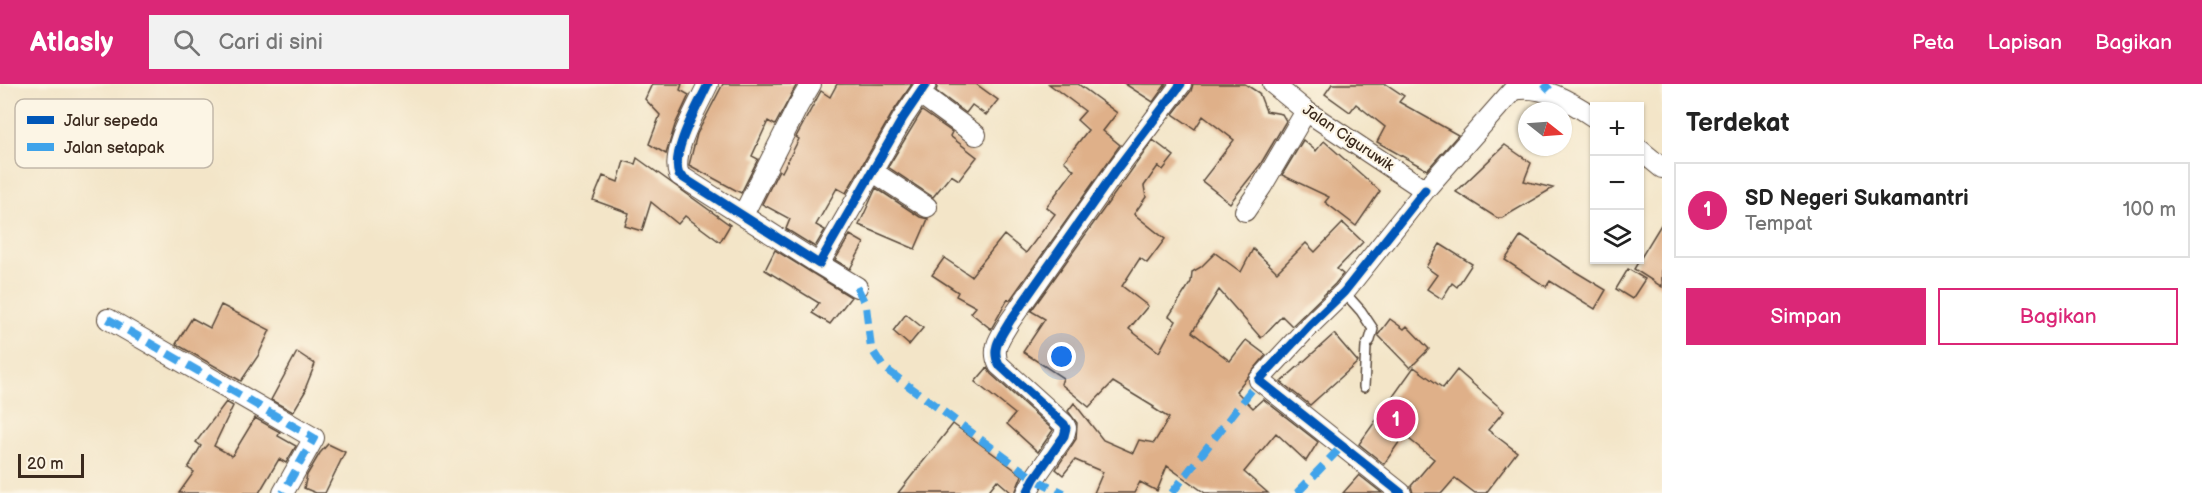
<!DOCTYPE html>
<html lang="id">
<meta charset="utf-8">
<style>
:root{--surface:#fff;--page:#f2f2f2;--text:#222;--muted:#767676;--line:#e0e0e0;--accent:#db2777}
body{margin:0;font-family:"Balsamiq Sans",sans-serif;background:var(--page);color:var(--text)}
.controls{position:absolute;right:18px;top:18px;display:grid;overflow:hidden;border-radius:0px;box-shadow:0 2px 4px #0004}
.controls button{width:54px;height:54px;display:grid;place-items:center;padding:0;border:0;border-bottom:2px solid var(--line);background:var(--surface);color:var(--text);font:30px sans-serif}
.compass{position:absolute;left:1518px;top:18px;width:54px;height:54px;border-radius:50%;background:var(--surface);box-shadow:0 2px 4px #0004;rotate:107deg}
.scale{position:absolute;left:18px;bottom:15px;width:66px;box-sizing:border-box;padding-left:6px;border:3px solid #3b2a1e;border-top:0;font-size:16px;line-height:21px;white-space:nowrap;color:#3b2a1e;-webkit-text-stroke:4px #fcf5e5;paint-order:stroke}
.you{position:absolute;left:1062px;top:273px;width:21px;height:21px;margin:-15px;border:4px solid #fff;border-radius:50%;background:#1a73e8;box-shadow:0 0 0 9px #1a73e833}
.badge{display:grid;place-items:center;width:39px;height:39px;border-radius:50%;background:var(--accent);color:#fff;font-size:20px;font-weight:700}
.pin{position:absolute;translate:-50% -50%;border:3px solid #fff;box-shadow:0 2px 6px #0006}
.list{margin:0;padding:0;list-style:none}
h2{display:flex;justify-content:space-between;align-items:center;height:78px;margin:0;padding:0 24px;font-size:26px}
h2 small{font-size:20px;font-weight:400;color:var(--muted)}
.list li{display:grid;grid-template-columns:39px 1fr auto;gap:18px;align-items:center;box-sizing:border-box;height:96px;margin:0 12px 12px;padding:0 12px;border:2px solid var(--line);border-radius:0px}
.list b{display:block;font-size:22px;white-space:nowrap}
.list p{margin:0;font-size:20px;white-space:nowrap;color:var(--muted)}
.list em{font-size:20px;font-style:normal;color:var(--muted)}
.actions{display:flex;gap:12px;padding:18px 24px}
.actions a{flex:1;padding:14px 0;border:2px solid var(--accent);border-radius:0px;text-align:center;font-size:21px;color:var(--accent)}
.actions .main{background:var(--accent);color:#fff}
.icon{flex:none;width:33px;height:33px;fill:none;stroke:currentColor;stroke-width:2;stroke-linecap:round;stroke-linejoin:round}
.map{position:relative;flex:none;width:1662px;height:409px;overflow:hidden}
header{display:flex;align-items:center;gap:36px;box-sizing:border-box;height:84px;padding:0 30px;background:var(--accent);color:#fff}
header strong{font-size:28px}
nav{display:flex;gap:33px;margin-inline-start:auto;font-size:21px}
.search{width:420px;height:54px;background:var(--page);display:flex;align-items:center;gap:15px;box-sizing:border-box;padding:0 21px;border-radius:0px;color:var(--muted);font-size:22px}
main{display:flex}
aside{flex:1;background:var(--surface)}
.map>svg:first-child{display:block}
.building{fill:#dfb089}
.lines{fill:none;stroke-linecap:round;stroke-linejoin:round}
.service-casing{stroke:#574638;stroke-width:12}
.minor-casing{stroke:#574638;stroke-width:22}
.service{stroke:#fff;stroke-width:9}
.minor{stroke:#fff;stroke-width:20}
.quiet{stroke:#3fa3ea;stroke-width:8;stroke-dasharray:15 8;stroke-linecap:butt}
.cycleway-casing{stroke:#fcf5e5;stroke-width:13}
.cycleway{stroke:#0057b8;stroke-width:9}
.labels{text-anchor:middle;dominant-baseline:central;stroke-width:4.5;stroke-linejoin:round;paint-order:stroke}
.street-label{font-size:15px;fill:#3b2a1e;stroke:#fcf5e5}
.key{fill:#fcf5e5;stroke:#c2b8a9;stroke-width:1.5}
.key-label{font-size:16px;fill:#3b2a1e}
</style>
<header>
<strong>Atlasly</strong>
<div class="search"><svg class="icon" aria-label="search" viewBox="0 0 24 24"><circle cx="10" cy="10" r="6"/><path d="M15 15l6 6"/></svg>Cari di sini</div>
<nav><a>Peta</a><a>Lapisan</a><a>Bagikan</a></nav>
</header>
<main>
<div class="map">
<svg width="1662" height="409" viewBox="0 0 1662 409">
<rect width="100%" height="100%" fill="#fcf5e5"/>
<filter id="ink" filterUnits="userSpaceOnUse"><feTurbulence type="fractalNoise" baseFrequency=".0167" numOctaves="2"/><feDisplacementMap in="SourceGraphic" scale="12" xChannelSelector="R" yChannelSelector="G"/><feConvolveMatrix kernelMatrix="1 2 1 2 8 2 1 2 1" color-interpolation-filters="sRGB"/></filter>
<filter id="wash" filterUnits="userSpaceOnUse"><feTurbulence type="fractalNoise" baseFrequency=".008" numOctaves="4" result="noise"/><feDisplacementMap in="SourceGraphic" scale="24" xChannelSelector="R" yChannelSelector="G"/><feGaussianBlur stdDeviation="1.35" result="paint"/><feColorMatrix in="noise" values="0 0 0 0 0 0 0 0 0 0 0 0 0 0 0 0 0 1.4 0 .05"/><feComposite in="paint" operator="in"/></filter>
<g filter="url(#wash)">
<rect width="100%" height="100%" fill="#f3e5c8"/>
<g id="blocks">
<path class="building" d="M652 0H682L680 6 689 11 675 41 666 70 649 60 660 31 645 15Z
M723 0H797L775 41 768 37 752 72 758 75 741 109 689 81 697 50Z
M837 0H912L893 28 846 109 837 104 816 141 825 146 815 163 786 145 790 135 762 120 779 86 782 88 799 55 796 53 821 7 830 13Z
M938 0H976L998 16 986 31 972 21 966 29 936 7Z
M1049 0H1078L1117 29 1103 47 1120 61 1010 216 1008 215 991 245 971 229 976 223 956 212 958 208 932 191 944 174 971 192 1004 151 1026 169 1055 130 1046 123 1074 86 1064 77 1088 46 1077 36 1085 27Z
M1125 0H1166L1153 18Z
M1193 0H1245L1259 9 1266 27 1282 30 1286 37 1260 81 1230 119 1202 97 1234 56 1203 32 1195 45 1173 30 1191 7Z
M1332 0H1386L1404 12 1399 18 1458 51 1427 86 1377 58 1385 43 1356 20 1350 28 1325 10Z
M922 27 952 48 950 52 977 73 959 96 951 91 933 113 888 83Z
M1153 56 1174 72 1163 86 1158 82 1144 102 1146 113 1134 130 1165 155 1147 179 1140 174 1122 202 1148 222 1129 245 1159 268 1176 237 1169 232 1191 198 1192 188 1201 183 1215 169 1241 188 1253 165 1277 188 1306 159 1315 168 1343 139 1363 158 1337 185 1343 190 1335 200 1292 242 1282 232 1261 254 1219 206 1192 248 1230 277 1246 256 1266 271 1236 307 1253 324 1263 315 1318 358 1306 377 1276 349 1244 388 1268 409H1205L1167 382 1157 407 1140 398 1134 409H1094L1103 388 1075 376 1063 391 1056 385 1076 355 1077 339 1068 327 1074 319 1103 356 1133 369 1139 356 1154 359 1169 334 1153 324 1154 323 1113 298 1089 323 1061 300 1063 294 1023 268 1045 235 1031 227Z
M1303 56 1316 67 1324 57 1380 107 1356 142 1325 118 1329 113 1282 91Z
M1505 61 1531 79 1524 97 1553 104 1502 134H1497L1456 108Z
M637 74 730 141 720 158 685 132 678 140 651 118 642 147 625 142 629 129 593 116 603 92 618 98 624 77 635 80Z
M876 104 920 133 928 135 915 165 859 141Z
M1662 139V203L1634 185Z
M850 151 864 159 850 185 835 176Z
M1521 152 1571 185 1606 206 1595 225 1550 197 1546 203 1505 176Z
M1440 160 1472 180 1457 203 1452 199 1442 215 1427 205 1437 191 1426 183Z
M775 166 851 213 830 240 812 229 819 219 765 186Z
M1628 185 1645 195 1632 215 1616 205Z
M221 221 270 246 258 272 241 297 176 260 192 234 210 244Z
M906 230 923 244 909 261 893 247Z
M1390 235 1404 245 1407 242 1429 265 1410 284 1378 251Z
M1334 250 1358 278 1310 321 1281 298Z
M297 268 315 280 305 305 306 306 293 328 271 316Z
M1414 283 1443 304 1457 286 1504 327 1488 346 1517 368 1486 409H1475L1455 394 1442 409H1413L1411 402 1434 375 1404 351 1384 380 1359 360Z
M987 284 991 290 1053 346 1038 368 1007 340 1015 330 975 298Z
M226 318 233 322 214 362 232 372 255 334 280 348 278 352 296 362 286 379 279 375 259 409H179L194 388 188 384 201 362 196 358Z
M953 340 1022 391 1015 409H1012L997 396 987 409H898Z
M328 360 345 368 325 409H316L304 404 307 391 320 369Z
M1359 391 1382 409H1343Z"/>
</g>
</g>
<g filter="url(#ink)">
<use href="#blocks" fill-opacity="0" stroke="#574638" stroke-width="1.5"/>
<g class="lines">
<defs>
<path id="service" d="M1344 208 1361 227 1373 245 1370 256 1366 262 1364 303"/>
<path id="minor" d="M708 0C698 22 670 68 679 91L819 180 903 34 926 0
M1273 0 1306 27 1425 106
M920 10 976 51
M1640 66 1662 84
M872 87 927 123
M1245 127 1262 102 1306 27
M743 131 798 22 811 0
M819 180 857 203
M108 235 314 354 283 409
M1027 409 1034 395 1064 352 1066 344 1064 340 999 281C990 264 1002 251 1010 237L1116 86 1181 0
M1401 409 1259 296 1310 241 1344 208 1425 106 1513 6C1543 0 1571 18 1594 33"/>
</defs>
<use href="#service" class="service-casing"/>
<use href="#minor" class="minor-casing"/>
<use href="#service" class="service"/>
<use href="#minor" class="minor"/>
<path class="quiet" d="M1544 0 1550 6
M857 203 866 222 871 264 883 283 1034 395 1064 409
M108 235 314 354 283 409
M1172 409 1259 296
M1297 409 1342 362"/>
<defs>
<path id="cycleway" d="M708 0C698 22 670 68 679 91L819 180 903 34 926 0
M1027 409 1034 395 1064 352 1066 344 1064 340 999 281C990 264 1002 251 1010 237L1116 86 1181 0
M1401 409 1259 296 1310 241 1344 208 1425 106"/>
</defs>
<use href="#cycleway" class="cycleway-casing"/>
<use href="#cycleway" class="cycleway"/>
</g>
</g>
<g class="labels">
<g class="street-label">
<text transform="translate(1348 54) rotate(34)">Jalan Ciguruwik</text>
</g>
</g>
<rect x="15" y="15" width="198" height="69" rx="9" class="key"/>
<rect x="27" y="32" width="27" height="8" fill="#0057b8"/>
<rect x="27" y="59" width="27" height="8" fill="#3fa3ea"/>
<g class="key-label">
<text x="64" y="42">Jalur sepeda</text>
<text x="64" y="69">Jalan setapak</text>
</g>
</svg>
<div class="controls">
<button>+</button>
<button>−</button>
<button><svg class="icon" aria-label="layers" viewBox="0 0 24 24"><path d="M12 4l9 5-9 5-9-5zM3 14l9 5 9-5"/></svg></button>
</div>
<svg class="compass" viewBox="-18 -18 36 36"><path d="M0-13l5 13h-10z" fill="#e53935"/><path d="M0 13l5-13h-10z" fill="#767676"/></svg>
<div class="scale">20 m</div>
<div class="you"></div>
<div class="pin badge" style="left:1396px;top:335px">1</div>
</div>
<aside>
<h2>Terdekat<small></small></h2>
<ul class="list">
<li><span class="badge">1</span><div><b>SD Negeri Sukamantri</b><p>Tempat</p></div><em>100 m</em></li>
</ul>
<div class="actions"><a class="main">Simpan</a><a>Bagikan</a></div>
</aside>
</main>
